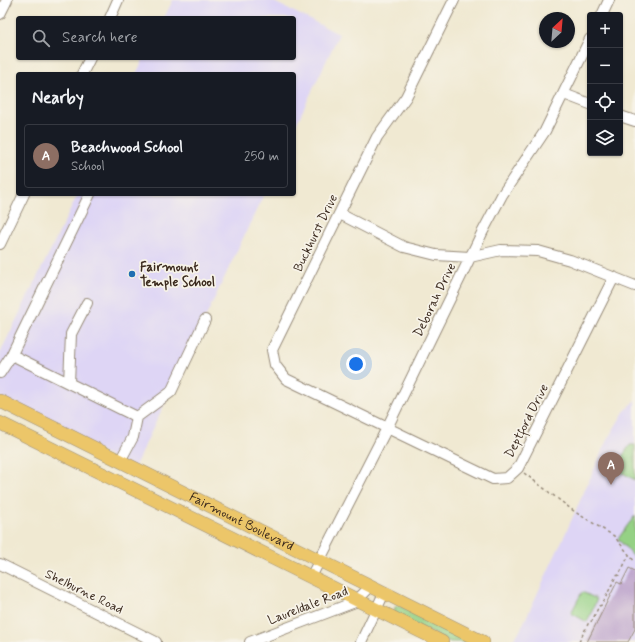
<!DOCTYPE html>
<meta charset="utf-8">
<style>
:root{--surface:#171b24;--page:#242831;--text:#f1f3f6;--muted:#9ea1a6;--line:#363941;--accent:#1f6fb2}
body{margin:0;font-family:Mynerve,sans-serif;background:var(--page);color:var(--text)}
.controls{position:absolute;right:12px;top:12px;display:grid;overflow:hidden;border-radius:4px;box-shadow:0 1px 3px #0004}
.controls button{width:36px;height:36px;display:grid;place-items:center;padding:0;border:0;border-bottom:1px solid var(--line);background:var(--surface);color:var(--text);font:20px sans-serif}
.compass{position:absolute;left:539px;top:12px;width:36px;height:36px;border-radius:50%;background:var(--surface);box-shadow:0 1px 3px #0004;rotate:26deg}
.you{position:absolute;left:356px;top:364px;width:14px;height:14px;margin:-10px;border:3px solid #fff;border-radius:50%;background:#1a73e8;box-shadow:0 0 0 6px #1a73e833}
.badge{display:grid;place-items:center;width:26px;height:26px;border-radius:50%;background:var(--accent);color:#fff;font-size:13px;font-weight:700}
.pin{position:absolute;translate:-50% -33px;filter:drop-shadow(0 1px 2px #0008)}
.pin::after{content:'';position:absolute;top:21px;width:14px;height:12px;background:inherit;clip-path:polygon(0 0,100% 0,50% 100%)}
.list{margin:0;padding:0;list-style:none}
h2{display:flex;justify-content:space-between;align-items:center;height:52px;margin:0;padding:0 16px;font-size:17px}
h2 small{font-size:13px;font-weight:400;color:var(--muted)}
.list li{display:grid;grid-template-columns:26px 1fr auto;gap:12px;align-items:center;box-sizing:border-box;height:64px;margin:0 8px 8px;padding:0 8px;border:1px solid var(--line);border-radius:4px}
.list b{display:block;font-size:15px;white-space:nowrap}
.list p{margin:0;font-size:13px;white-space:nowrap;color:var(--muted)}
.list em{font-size:13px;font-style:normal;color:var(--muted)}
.icon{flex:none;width:22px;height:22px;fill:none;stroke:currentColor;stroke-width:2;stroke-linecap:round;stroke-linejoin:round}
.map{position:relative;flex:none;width:635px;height:642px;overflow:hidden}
.search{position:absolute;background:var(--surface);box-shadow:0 1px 3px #0004;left:16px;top:16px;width:280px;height:44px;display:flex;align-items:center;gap:10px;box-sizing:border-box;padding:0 14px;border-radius:4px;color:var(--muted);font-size:15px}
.panel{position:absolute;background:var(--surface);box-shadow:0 1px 3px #0004;left:16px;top:72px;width:280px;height:124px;border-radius:4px}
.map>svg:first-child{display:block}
.built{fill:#ded5f5}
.green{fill:#95d185;stroke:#687e52}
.building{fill:#bca3cc}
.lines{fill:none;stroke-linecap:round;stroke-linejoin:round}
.minor-casing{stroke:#968a78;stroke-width:12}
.major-casing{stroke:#968a78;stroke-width:14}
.path{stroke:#968a78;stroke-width:1.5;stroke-dasharray:3 3;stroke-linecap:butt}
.minor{stroke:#fff;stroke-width:10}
.major{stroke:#ecc669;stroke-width:13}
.poi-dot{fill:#1f6fb2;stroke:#f7f3e8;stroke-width:1.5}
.labels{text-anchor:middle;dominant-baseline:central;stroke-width:3.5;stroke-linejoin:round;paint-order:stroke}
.street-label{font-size:13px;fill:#3b2a1e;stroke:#f7f3e8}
.poi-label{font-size:13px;font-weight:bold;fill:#3b2a1e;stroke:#f7f3e8;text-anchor:start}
</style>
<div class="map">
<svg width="635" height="642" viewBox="0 0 635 642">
<rect width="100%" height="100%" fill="#f7f3e8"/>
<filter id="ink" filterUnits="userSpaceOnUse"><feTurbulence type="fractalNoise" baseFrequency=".025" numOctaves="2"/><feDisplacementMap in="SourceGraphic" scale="8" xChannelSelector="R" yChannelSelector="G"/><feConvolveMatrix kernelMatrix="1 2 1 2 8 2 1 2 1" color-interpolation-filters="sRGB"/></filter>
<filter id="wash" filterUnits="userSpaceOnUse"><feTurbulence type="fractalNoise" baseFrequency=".012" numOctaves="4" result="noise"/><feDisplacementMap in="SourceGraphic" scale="16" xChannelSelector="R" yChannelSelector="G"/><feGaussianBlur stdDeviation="0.9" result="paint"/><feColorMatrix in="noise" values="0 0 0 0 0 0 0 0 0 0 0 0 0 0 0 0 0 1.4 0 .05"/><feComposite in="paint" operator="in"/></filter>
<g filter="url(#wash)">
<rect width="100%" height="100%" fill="#f0e9d2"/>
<path class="built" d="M173 0H270L339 34 294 129V74H136L144 58H294V18H164Z
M78 194H264L134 468 0 401V353Z
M635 400V642H511L520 631 567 530 607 440 624 412Z"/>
<path class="green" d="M630 445H635V480L614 468Z
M635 516V558L618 539 627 526Z
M582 592 597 599 587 622 571 613Z
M398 605 476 642H450L399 617 394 612 395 607Z"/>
<g id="blocks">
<path class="building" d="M629 568 635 571V629L628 642H587L617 582 621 584Z"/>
</g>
</g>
<g filter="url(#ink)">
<use href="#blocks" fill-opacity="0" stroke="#968a78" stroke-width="1"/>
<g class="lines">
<defs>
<path id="minor" d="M454 0 406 97 377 137 272 350 275 365 286 379 493 479 507 478 518 468 614 277
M0 14 7 0
M602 15 609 0
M110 18 118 0
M82 74 90 58
M564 94 590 104
M620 116 635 121
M340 214 404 247 436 255 470 257 501 250 538 251 570 260 635 286
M0 244 24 194
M12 355 137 417 133 437 120 461
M0 373 11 356 90 194
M69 383 71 334 87 303
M137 417 171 392 205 320
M0 564 156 642
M311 577 387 428 482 233 502 195 545 131 590 39
M250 642 355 602 370 587
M361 642 384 593"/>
<g id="major">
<path id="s1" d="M0 401 483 642"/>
<path d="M0 423 442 642"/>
</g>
</defs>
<use href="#minor" class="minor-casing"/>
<use href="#major" class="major-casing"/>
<path class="path" d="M524 473 575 512 614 536 635 562
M579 642 589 622 592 621 599 606 602 605 616 576 619 575 629 555"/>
<use href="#minor" class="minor"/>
<use href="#major" class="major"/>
</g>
</g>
<circle class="poi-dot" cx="132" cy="274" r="4"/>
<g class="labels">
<g class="street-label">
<text transform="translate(316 233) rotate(-64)">Buckhurst Drive</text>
<text transform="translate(435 300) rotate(-64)">Deborah Drive</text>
<text transform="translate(527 421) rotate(-63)">Deptford Drive</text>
<text stroke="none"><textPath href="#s1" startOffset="270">Fairmount Boulevard</textPath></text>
<text transform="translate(84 592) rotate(26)">Shelburne Road</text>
<text transform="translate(308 606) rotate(-21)">Laureldale Road</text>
</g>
<g class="poi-label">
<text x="140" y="267">Fairmount<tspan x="140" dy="15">Temple School</tspan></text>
</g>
</g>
</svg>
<div class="controls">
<button>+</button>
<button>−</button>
<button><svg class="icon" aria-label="locate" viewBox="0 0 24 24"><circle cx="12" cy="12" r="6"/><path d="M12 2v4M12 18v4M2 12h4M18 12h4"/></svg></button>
<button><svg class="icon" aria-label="layers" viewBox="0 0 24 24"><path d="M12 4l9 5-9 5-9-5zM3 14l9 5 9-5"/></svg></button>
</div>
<svg class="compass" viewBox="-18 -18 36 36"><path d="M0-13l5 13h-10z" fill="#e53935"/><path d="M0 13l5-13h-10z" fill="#9ea1a6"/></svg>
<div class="you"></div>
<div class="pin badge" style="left:611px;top:485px;background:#8d6e63">A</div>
<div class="search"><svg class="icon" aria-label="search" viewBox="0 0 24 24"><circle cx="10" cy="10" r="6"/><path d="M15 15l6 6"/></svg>Search here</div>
<section class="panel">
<h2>Nearby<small></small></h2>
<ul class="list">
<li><span class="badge" style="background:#8d6e63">A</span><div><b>Beachwood School</b><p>School</p></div><em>250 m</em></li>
</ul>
</section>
</div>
